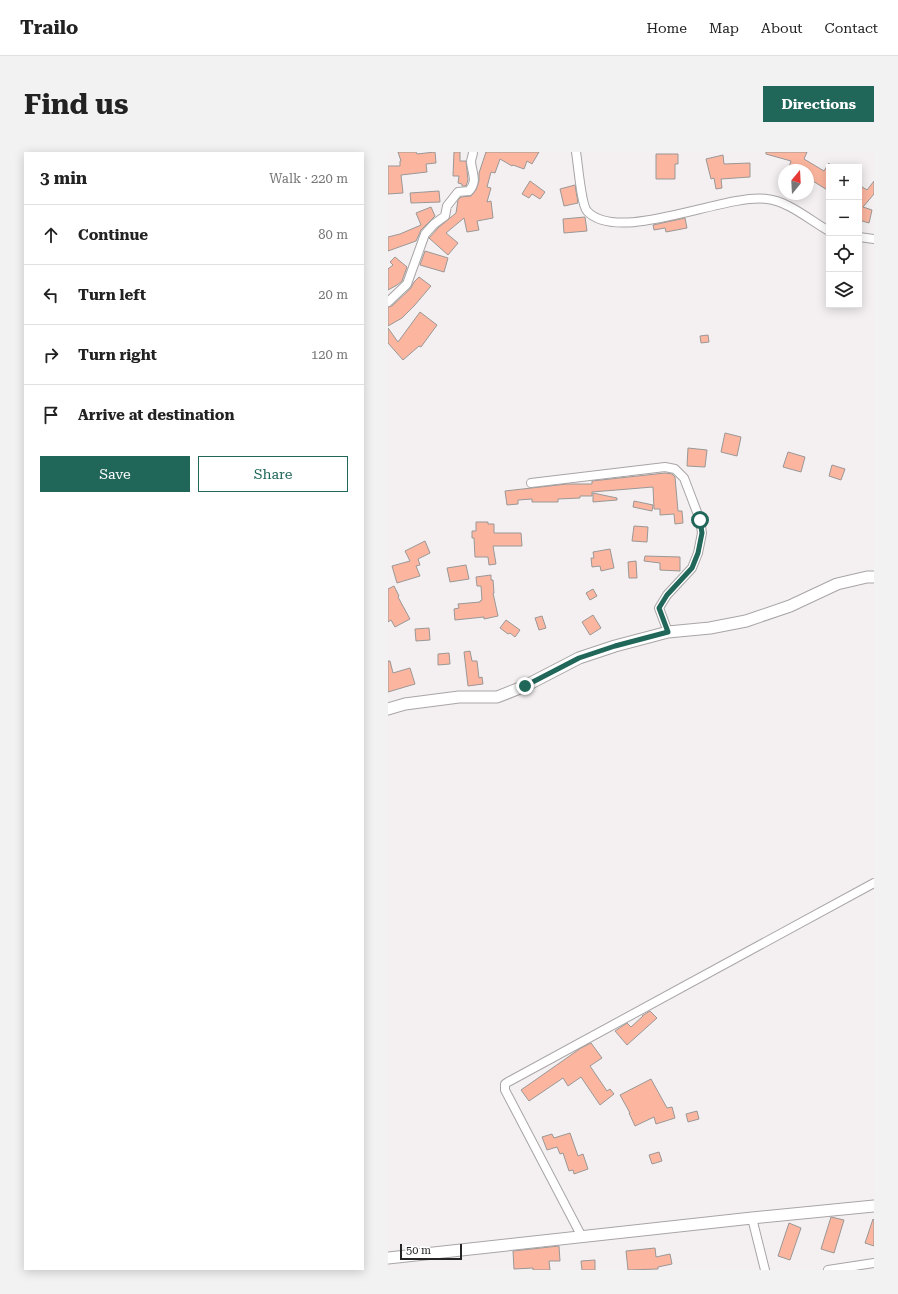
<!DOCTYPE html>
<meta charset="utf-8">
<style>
:root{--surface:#fff;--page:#f2f2f2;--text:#222;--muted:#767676;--line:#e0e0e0;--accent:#206659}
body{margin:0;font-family:"Roboto Serif",serif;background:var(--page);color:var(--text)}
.controls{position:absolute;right:12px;top:12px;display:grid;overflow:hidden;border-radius:0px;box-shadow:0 2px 10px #0003}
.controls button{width:36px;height:36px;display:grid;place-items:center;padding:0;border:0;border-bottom:1px solid var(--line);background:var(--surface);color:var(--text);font:20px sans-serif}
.compass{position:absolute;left:390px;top:12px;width:36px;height:36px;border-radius:50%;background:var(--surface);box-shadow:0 2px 10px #0003;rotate:18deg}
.scale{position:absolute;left:12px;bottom:10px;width:62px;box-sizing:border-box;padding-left:4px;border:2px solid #262525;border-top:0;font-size:11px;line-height:14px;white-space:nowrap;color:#262525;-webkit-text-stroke:3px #fff;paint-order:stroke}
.stop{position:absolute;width:12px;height:12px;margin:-9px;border:3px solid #206659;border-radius:50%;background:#fff}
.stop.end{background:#206659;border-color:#fff;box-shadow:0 1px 4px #0008}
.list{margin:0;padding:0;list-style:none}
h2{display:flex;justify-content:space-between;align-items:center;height:52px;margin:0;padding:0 16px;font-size:17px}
h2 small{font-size:13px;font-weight:400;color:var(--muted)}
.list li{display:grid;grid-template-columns:26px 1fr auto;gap:12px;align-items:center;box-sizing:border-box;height:60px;padding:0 16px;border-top:1px solid var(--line)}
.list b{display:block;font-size:15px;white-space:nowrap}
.list em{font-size:13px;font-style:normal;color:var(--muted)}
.actions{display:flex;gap:8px;padding:12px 16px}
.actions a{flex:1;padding:9px 0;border:1px solid var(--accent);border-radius:0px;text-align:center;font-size:14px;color:var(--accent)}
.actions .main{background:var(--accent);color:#fff}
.icon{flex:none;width:22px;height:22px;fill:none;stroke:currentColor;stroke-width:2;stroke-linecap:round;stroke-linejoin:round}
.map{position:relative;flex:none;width:486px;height:1118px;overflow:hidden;border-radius:0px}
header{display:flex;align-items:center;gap:24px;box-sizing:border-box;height:56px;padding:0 20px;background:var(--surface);border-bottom:1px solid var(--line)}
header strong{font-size:19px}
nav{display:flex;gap:22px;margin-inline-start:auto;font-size:14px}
.intro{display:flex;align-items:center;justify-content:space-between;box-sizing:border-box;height:96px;padding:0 24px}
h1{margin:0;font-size:28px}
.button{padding:10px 18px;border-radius:0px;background:var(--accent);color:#fff;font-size:14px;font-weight:700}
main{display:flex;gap:24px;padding:0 24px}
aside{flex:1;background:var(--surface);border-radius:0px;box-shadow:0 2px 10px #0003}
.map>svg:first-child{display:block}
.building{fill:#fcb69f;stroke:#9a9796}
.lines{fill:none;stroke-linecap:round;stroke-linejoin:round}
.street-casing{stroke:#a9a5a6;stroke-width:10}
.secondary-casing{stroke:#a9a5a6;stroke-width:13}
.street{stroke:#fff;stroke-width:8}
.secondary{stroke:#fff;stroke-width:11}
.route{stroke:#206659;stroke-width:5}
</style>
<header>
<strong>Trailo</strong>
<nav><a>Home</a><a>Map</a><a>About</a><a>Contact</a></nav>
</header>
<div class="intro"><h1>Find us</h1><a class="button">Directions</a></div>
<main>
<aside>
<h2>3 min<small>Walk · 220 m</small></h2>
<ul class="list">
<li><svg class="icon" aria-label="ahead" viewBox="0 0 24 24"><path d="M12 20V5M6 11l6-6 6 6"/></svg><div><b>Continue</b></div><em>80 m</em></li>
<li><svg class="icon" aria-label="left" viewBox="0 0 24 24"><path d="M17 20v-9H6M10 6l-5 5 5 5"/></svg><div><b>Turn left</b></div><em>20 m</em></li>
<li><svg class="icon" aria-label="right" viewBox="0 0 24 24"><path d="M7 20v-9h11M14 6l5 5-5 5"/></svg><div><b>Turn right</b></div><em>120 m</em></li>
<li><svg class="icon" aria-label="arrive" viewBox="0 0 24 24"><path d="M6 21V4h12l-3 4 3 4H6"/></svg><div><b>Arrive at destination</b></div></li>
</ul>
<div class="actions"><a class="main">Save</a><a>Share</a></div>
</aside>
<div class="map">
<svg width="486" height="1118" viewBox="0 0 486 1118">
<rect width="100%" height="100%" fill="#f4f0f1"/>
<path class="building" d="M10 0H28L29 2 47 0 48 11 38 12 39 20 13 23 15 41 0 42V14H12V9H13Z
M66 0H72V9H78L80 28 78 34H74V32L70 31 71 24H65Z
M98 0H151L144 12 139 9 136 17 125 13 124 14 112 7 107 21 103 20 99 35 103 36 99 50 103 49 105 66 89 69 91 78 79 80 76 66 58 81 70 91 60 103 41 86 42 85 50 76 68 61 70 48 73 45 83 44 88 38 91 29V21Z
M378 0H419L416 7 436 19 441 11V39L420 26V18H400L403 9 378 2Z
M268 2H290V12H287V27H268Z
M335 3 336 12 362 11V25L333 27 334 36 328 37 326 26 323 27 318 7Z
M142 29 157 40 152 47 144 42 141 46 134 42Z
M486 29V42L475 55 484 58 481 71 471 68V33L479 38Z
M187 33 190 51 176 54 172 37Z
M51 39 52 50 23 51 22 41Z
M43 55 47 64 33 78 28 89 0 99V85L12 82 33 73 28 61Z
M197 65 199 79 176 81 175 67Z
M297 66 299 76 278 80 277 76 266 78 265 73Z
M37 99 60 106 56 120 32 113Z
M7 105 19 115 14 129 9 133 0 138V117L5 113 2 110Z
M31 125 43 134 26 154 14 166 0 174V155L4 154 23 136 26 130Z
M32 160 49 173 33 195 31 194 15 208 0 191V176L10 190Z
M320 183 321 190 313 191 312 184Z
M337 281 353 285 349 304 333 300Z
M300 296 319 298 317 315 299 314Z
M400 300 417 305 413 320 395 315Z
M444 313 457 317 453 328 441 324Z
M277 321 284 322 287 325 290 359H294L295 371 287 372 286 362 272 363V357H266L265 335 204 340V344H192V346L170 347V350H144V347L130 348V352L119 353 117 339 179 332H204V329Z
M205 341 229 346V348L205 350Z
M246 349 265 353 264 359 245 355Z
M88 370H100V372H106V381H133L134 394H105L108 412 101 413 100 405H87L86 386H84V379H88Z
M246 374 260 375 259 390 244 389Z
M37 389 42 401 30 407 32 413 28 414 32 424 9 431 4 414 22 409 17 399Z
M222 397 226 416 213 419 212 414 204 415 203 406H206L205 400Z
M257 404 292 405V419L272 418V411L256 409Z
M248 409 249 426H241L240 410Z
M78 413 81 427 62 430 59 416Z
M103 423V428H105L106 441H105L110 464 96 467V465L67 468 66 457 71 456 70 452 92 450V449L94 448 93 434H89L88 425Z
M6 434 11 444 10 445 22 467 7 475 3 468 0 470V437Z
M205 437 209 444 202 448 198 441Z
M205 463 213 476 202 483 194 470Z
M154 464 158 476 151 478 147 466Z
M118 468 132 478 127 485 122 481 120 482 112 476Z
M41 476 42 488 28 489 27 477Z
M82 499 84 509H89L91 526 94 525 95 532 80 534 76 500Z
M61 501 62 512 50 513V502Z
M0 509H2L5 521 22 516 27 532 0 540Z
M262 859 269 866 239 893 227 879 239 871 243 875 255 864H254Z
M203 891 214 906 202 914 219 939 222 937 226 942 212 953 193 925 180 934 175 926 141 949 133 938 193 896Z
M263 927 279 956 284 955 287 966 268 972 266 965 247 974 241 961H242L232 943Z
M309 959 311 967 300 970 298 962Z
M182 981 190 1004 195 1002 200 1017 186 1022 185 1018 181 1019 175 1001 172 1002 169 995 159 998 154 985 164 982 166 986Z
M271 1000 274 1009 264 1012 261 1003Z
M443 1065 456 1068 446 1101 433 1097Z
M485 1067 486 1068V1094L477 1091Z
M401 1071 413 1076 402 1108 390 1104Z
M171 1094 172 1109H161L162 1118H145V1116L126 1117 125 1099Z
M267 1096 268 1105 282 1102 284 1112 270 1115V1117L240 1118 238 1099Z
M207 1108V1118H194L193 1109Z"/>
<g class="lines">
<defs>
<path id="street" d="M188 0C190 11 193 52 199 59 230 93 337 41 379 47 400 49 423 69 441 79
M471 85 486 87
M0 150 19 132 37 82 46 72 57 64 59 54 70 40 81 39C90 29 84 21 83 10 83 7 85 3 85 0
M143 331 277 315 287 317 296 326 312 368 314 381 310 401 304 416 279 443 271 456 280 480
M364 1066 377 1118
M194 1085 117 938V932L120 930 486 731
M440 1118 486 1111"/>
<path id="secondary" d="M0 557 17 552 71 545H109L137 534 191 506 227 494 280 480 322 476 358 469 402 454 449 432 479 425H486
M0 1106 364 1066 486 1054"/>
</defs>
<use href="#street" class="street-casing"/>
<use href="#secondary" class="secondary-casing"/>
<use href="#street" class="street"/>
<use href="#secondary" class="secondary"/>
</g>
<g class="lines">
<path class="route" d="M137 534 191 506 227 494 280 480 271 456 279 443 304 416 310 401 314 381 312 368"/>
</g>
</svg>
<div class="controls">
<button>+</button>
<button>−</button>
<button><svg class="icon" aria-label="locate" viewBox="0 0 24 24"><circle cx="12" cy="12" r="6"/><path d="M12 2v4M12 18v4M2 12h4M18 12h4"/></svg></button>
<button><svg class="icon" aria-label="layers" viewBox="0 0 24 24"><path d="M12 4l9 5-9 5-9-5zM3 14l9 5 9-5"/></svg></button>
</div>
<svg class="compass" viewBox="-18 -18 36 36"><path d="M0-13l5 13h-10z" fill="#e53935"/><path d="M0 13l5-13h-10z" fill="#767676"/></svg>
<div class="scale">50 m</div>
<div class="stop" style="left:312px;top:368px"></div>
<div class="stop end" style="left:137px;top:534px"></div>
</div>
</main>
